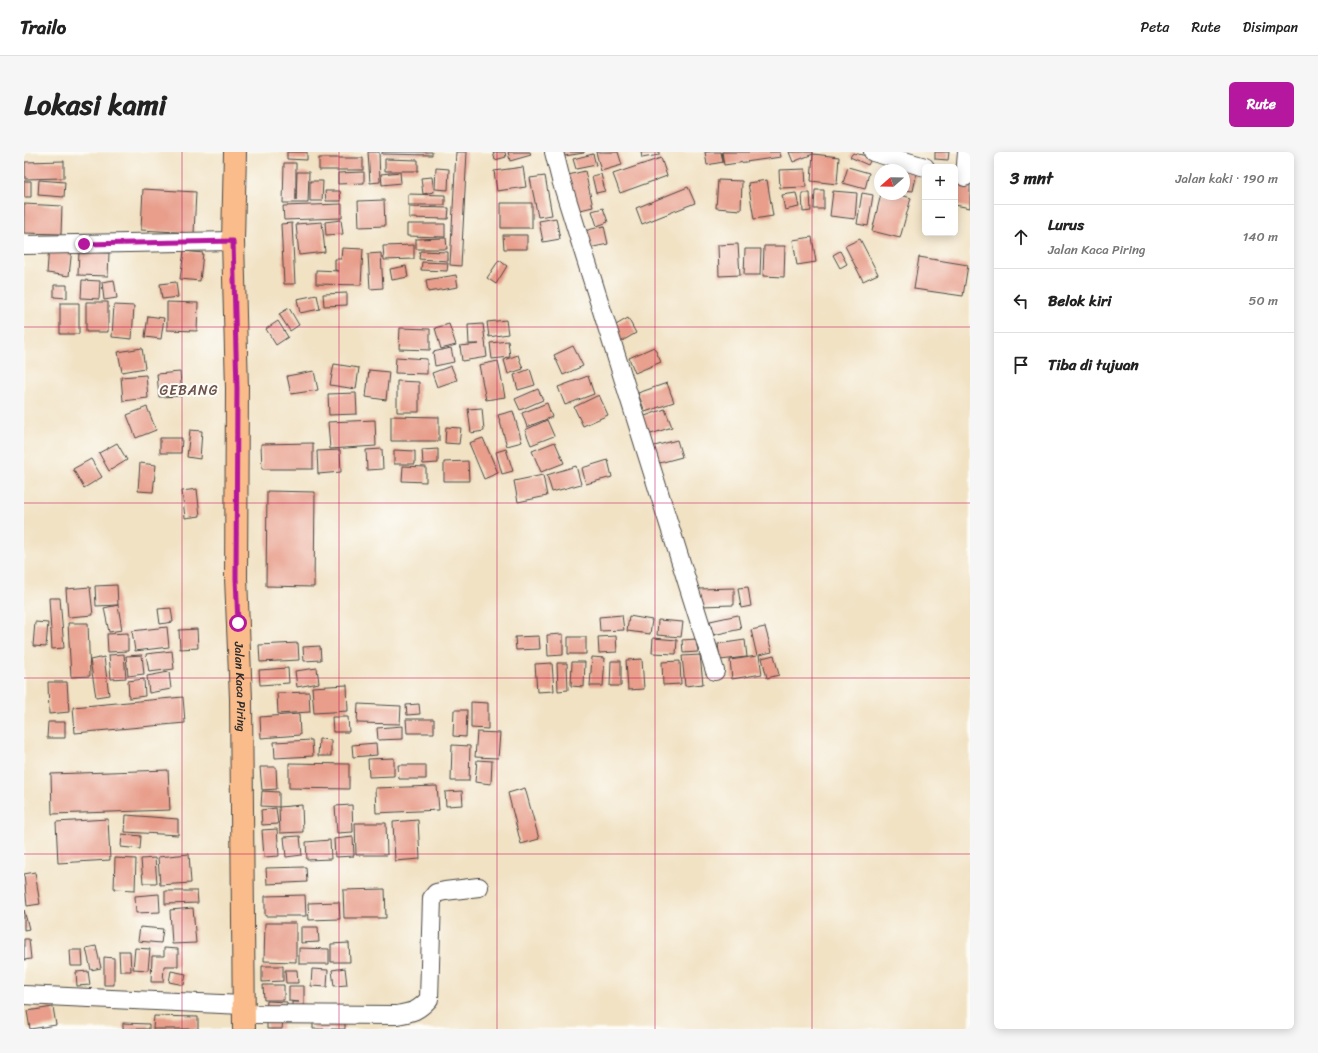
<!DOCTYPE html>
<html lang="id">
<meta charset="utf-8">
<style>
:root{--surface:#fff;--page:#f6f6f6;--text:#222;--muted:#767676;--line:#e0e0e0;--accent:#b5179e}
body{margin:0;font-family:Sriracha,sans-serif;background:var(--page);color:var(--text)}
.controls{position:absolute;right:12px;top:12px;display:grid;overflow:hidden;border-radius:6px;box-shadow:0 2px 10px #0003}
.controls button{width:36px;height:36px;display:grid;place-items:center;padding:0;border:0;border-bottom:1px solid var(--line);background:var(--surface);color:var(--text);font:20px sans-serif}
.compass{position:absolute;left:850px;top:12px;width:36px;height:36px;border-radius:50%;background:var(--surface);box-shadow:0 2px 10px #0003;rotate:250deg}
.stop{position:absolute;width:12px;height:12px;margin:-9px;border:3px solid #b5179e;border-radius:50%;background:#fff}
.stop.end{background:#b5179e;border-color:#fff;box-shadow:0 1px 4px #0008}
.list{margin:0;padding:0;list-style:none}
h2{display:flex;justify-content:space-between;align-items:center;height:52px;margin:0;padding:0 16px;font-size:17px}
h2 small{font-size:13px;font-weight:400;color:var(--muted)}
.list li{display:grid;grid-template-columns:26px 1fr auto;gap:12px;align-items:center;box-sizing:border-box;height:64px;padding:0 16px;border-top:1px solid var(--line)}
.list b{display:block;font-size:15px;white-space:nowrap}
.list p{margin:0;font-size:13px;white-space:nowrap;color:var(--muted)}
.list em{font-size:13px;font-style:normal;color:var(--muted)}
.icon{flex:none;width:22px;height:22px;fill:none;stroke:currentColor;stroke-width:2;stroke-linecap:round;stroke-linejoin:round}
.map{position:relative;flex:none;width:946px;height:877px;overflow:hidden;border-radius:6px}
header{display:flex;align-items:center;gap:24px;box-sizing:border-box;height:56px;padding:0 20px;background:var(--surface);border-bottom:1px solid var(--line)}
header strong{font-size:19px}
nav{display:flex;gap:22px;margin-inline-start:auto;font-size:14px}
.intro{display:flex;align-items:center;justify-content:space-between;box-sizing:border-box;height:96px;padding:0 24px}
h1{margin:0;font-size:28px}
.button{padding:10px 18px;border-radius:6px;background:var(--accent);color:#fff;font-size:14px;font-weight:700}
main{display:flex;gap:24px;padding:0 24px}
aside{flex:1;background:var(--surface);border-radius:6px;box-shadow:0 2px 10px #0003}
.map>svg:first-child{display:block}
.building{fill:#e89e8b}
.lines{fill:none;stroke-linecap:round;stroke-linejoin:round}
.minor-casing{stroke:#494642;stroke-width:20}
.major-casing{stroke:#494642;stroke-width:24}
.minor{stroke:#fff;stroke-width:18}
.major{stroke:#f9bc8a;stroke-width:22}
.route{stroke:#b5179e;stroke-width:5}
.grid{fill:none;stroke:#c2185b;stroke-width:1;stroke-opacity:0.55}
.labels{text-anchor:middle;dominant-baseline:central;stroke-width:4;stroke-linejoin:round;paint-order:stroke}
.street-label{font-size:12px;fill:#2b2b2b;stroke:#fdfcf7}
.quarter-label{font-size:14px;letter-spacing:1px;fill:#6d534d;stroke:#fdfcf7}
</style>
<header>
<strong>Trailo</strong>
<nav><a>Peta</a><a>Rute</a><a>Disimpan</a></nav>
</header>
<div class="intro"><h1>Lokasi kami</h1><a class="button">Rute</a></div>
<main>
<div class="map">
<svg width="946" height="877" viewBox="0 0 946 877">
<rect width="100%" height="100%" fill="#fdfcf7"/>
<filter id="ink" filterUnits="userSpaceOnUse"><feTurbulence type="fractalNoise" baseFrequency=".025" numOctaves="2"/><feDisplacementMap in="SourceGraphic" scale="8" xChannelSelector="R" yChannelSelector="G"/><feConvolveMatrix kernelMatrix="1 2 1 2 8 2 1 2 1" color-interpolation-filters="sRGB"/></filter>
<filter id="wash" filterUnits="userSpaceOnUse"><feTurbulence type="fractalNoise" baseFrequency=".012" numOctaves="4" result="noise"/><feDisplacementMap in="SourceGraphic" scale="16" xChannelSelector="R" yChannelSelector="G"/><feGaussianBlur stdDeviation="0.9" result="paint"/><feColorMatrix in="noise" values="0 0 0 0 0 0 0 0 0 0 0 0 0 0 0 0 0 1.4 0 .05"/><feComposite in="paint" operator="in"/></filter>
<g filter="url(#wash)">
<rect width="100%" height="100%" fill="#f1e2c4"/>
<g id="blocks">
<path class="building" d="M263 0H283V8L263 7Z
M344 0H355L356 30 346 31Z
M358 0H408V3L358 2Z
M432 0H443L437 114 426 113Z
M469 0H481L482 5 471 8Z
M484 0H506L507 3 486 9Z
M533 0H560V1L534 5Z
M572 0H594L598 13 577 19Z
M617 0H635V3L618 6Z
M681 0H697L699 10 683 13Z
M698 0H756L757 5 700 13Z
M765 0H789V2L769 10Z
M911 0H925L924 8 911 7Z
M829 1 848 5 844 13 826 5Z
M569 2 572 13 552 17 549 7Z
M789 2 815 5 813 32 787 29Z
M295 6H339V18H295Z
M637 6 643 24 596 41 589 22Z
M361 7 394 8V19H361Z
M40 9V26L1 27V10Z
M867 10 894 15 889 39 880 38V18H865Z
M260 11H272V48L273 20H285L284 51H259Z
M499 15 502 35 473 39 470 19Z
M824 15 845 21 841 37 819 31Z
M412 16 425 17 424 38 411 37Z
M781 17 782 35 756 36 755 18Z
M561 19 569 55 548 60 540 24Z
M340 20V31L314 32V21Z
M376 20 377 31 358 33 357 22Z
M577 22 581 39 572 41 568 24Z
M521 24 528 63 514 65 506 26Z
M408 25 410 40 399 42 397 26Z
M931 27 946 30V56L931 53Z
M15 28 41 30 40 45 14 43Z
M694 28 718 29 717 58 692 56Z
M743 28 749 64 730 67 724 31Z
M0 29H7V45H0Z
M286 29H299L298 49H286Z
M664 35 671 51 618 72 612 56Z
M119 37 172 40 170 81 117 78Z
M791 38H800V57H790Z
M301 39H316L317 49H302Z
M809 39 833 41 831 67 806 64Z
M772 41 775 55 761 58 758 43Z
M778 41H786L787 59 779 60Z
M838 41 849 43 844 74 833 72Z
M384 42 421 43V53H384Z
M857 42H874L887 46 876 86 848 79Z
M360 48 361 74 335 75 334 49Z
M477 51H508V76H477Z
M0 52 38 54 37 82 0 81Z
M318 52V66L260 68 259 54Z
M385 55 425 56 424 67 385 66Z
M579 56 584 70 573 74 568 59Z
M532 66 536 87 519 90 515 69Z
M317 68 319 82 302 83 301 70Z
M298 70 301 100 275 103 272 72Z
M268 71 271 132H260L257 72Z
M383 72H421V85L383 84Z
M580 74 584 92 560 97 556 80Z
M479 83H503V97H480Z
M788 85 792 110 773 113 769 88Z
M422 86 423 97H392V87Z
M836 87 854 122 839 129 821 94Z
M714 92 716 123 695 124 694 93Z
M390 93V107L360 108 359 94Z
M25 94 48 96 45 124 23 121Z
M740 94H761L760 125 739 124Z
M318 96 339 97 337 133 292 132V118L315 119 311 118V107H317Z
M721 97H737L736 123H720Z
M160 99 179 101 176 129 156 127Z
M396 99 424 100V109L395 107Z
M816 99 823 112 816 116 809 103Z
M55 100 85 101 84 124 54 123Z
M357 101 359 136 346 137 344 102Z
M895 105 944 113 939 144 890 137Z
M475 108 483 114 472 132 463 126Z
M398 110 424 111 423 119 397 118Z
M382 114 384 125 368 128 366 117Z
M432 123 434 135 404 140 402 128Z
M58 128 76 129 75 147 57 146Z
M90 128 93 146 80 148 78 130Z
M152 130 154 145 138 147 136 132Z
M30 133H43V146L30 145Z
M323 141V153L300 154 299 142Z
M293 143 296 157 276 161 273 147Z
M62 150H84V180H62Z
M143 150 174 151 173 179 143 178Z
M36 151H55V182H36Z
M90 153 110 154 108 187 88 185Z
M265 156 275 173 266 179 255 162Z
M124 164 140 166 137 187 121 185Z
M604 166 612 181 593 192 585 177Z
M482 168 484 182 465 185 463 170Z
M254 169 264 185 252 193 242 177Z
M425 172 432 193 417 197 411 176Z
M459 172 463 205 438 209 436 194 455 192H445L444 173Z
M376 176 406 177V198L375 197Z
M484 189 486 205 468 207 466 191Z
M549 194 559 214 539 223 530 203Z
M630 195 637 210 611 221 605 206Z
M118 196 121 216 98 220 94 200Z
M427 196 430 210 411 214 409 200Z
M494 203 499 217 484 222 480 208Z
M372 205 403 207V222L371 221Z
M474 209 481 245 462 248 455 213Z
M310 212 335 216 332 237 306 233Z
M427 214 433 228 413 235 408 221Z
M506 217 511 233 494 238 490 223Z
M345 218 365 220 362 248 342 245Z
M290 219 294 238 267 242 263 224Z
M156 220 158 244 135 245 133 222Z
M122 223 124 246 99 249 97 225Z
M564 224 570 242 541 253 534 235Z
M373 229 395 230V260H373Z
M643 231 650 250 621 260 614 241Z
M514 237 519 248 496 258 491 247Z
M332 241 333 262 305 263 304 242Z
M575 243 584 263 559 274 550 255Z
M523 251 528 265 503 275 498 261Z
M123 255 132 278 112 286 103 263Z
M458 256 460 279 447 281 444 257Z
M641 257 648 275 621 284 615 266Z
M489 259 498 290 483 294 474 263Z
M367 264 415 265V289H367Z
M351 268 352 294 306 297 304 270Z
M523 268 530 284 507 293 501 278Z
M422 275 437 276 435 292 421 291Z
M166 278 178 279 176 307 163 305Z
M136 286H158L157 301H136Z
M459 286 474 321 460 327 445 291Z
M653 288 658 305 628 313 623 296Z
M531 290 540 311 517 320 508 299Z
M93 291 103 308 85 319 75 301Z
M289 291V317H238L237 292Z
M358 297 359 317 343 318 342 298Z
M414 297V311L399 312 398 298Z
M482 297 489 319 478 322 472 300Z
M316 298 317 320 294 322 293 299Z
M370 298 391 299V312H370Z
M67 307 78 325 60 336 49 317Z
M584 308 588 325 562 332 558 316Z
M444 309 445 329H420V310Z
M116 311 132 313 129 340 114 339Z
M379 314 402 315V330L378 329Z
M552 314 557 332 528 340 523 323Z
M519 323 523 344 494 350 490 329Z
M173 337 176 364 161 366 158 339Z
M243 339 291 340 290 435 242 434Z
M93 433 94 453 72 454 71 434Z
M66 435 69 463 44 465 42 437Z
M724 435 727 454 717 456 714 436Z
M710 436V453L676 454 675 437Z
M25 446H36L40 496 28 497Z
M94 453 98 478 85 480 80 456Z
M147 456 149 470 136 472 134 457Z
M598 463 600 478 576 479 575 465Z
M714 463 717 477 689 483 686 469Z
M605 464 628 468 626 482 603 479Z
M634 468 659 470 657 485 633 483Z
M11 470 24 471 22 495 9 494Z
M44 471H64L66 524 47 525Z
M143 475 145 495 111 499 108 479Z
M741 475 748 500 735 503 738 522 708 527 706 508 733 504 727 478Z
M173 477 174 496 156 497 155 478Z
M104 481V499L84 500 83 482Z
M539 482V503L524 504 523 483Z
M515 484 516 497 492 498 491 485Z
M592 484 593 500 575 501 574 485Z
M544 485H562V502H544Z
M629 486 653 488 652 502 628 501Z
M672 487 674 500 659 501 658 488Z
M721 488 723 505 696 508 694 492Z
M274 491 275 508 236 510 235 493Z
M296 494 297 508 280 509 279 495Z
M148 499 150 517 125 520 122 502Z
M100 502 102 526 87 527 85 503Z
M118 503 120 522 104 524 102 504Z
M676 503 679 532 661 534 658 504Z
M750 503 755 523 743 526 738 506Z
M80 505 85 543 72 545 66 508Z
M568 505 581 506 579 534H566Z
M618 507 620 537 604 538 602 508Z
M587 509H597V534H586Z
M656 509 657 532 639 533 638 510Z
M548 510H561L560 535 547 534Z
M528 511 530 539 513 540 511 512Z
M533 511H543L544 538 534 539Z
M264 516 265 531 236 533 235 518Z
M293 516 295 531 273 535 271 519Z
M145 520 147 537 125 541 123 524Z
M120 527 121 544 105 546 104 529Z
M24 530H43L45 560 25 562Z
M323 533 324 559 290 561 288 535Z
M285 540 286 560 254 562 253 541Z
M159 545 161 571 51 581 49 555Z
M447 550 464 551V577L447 576Z
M334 552 377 554 376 572 333 571Z
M395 552 396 562 383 563 382 553Z
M430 558H443L442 585 429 584Z
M275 562 276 583 237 586 236 565Z
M308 565H324L325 580H309Z
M382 567H410V581H383Z
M24 570H41V586H23Z
M379 574V587L354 588 353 576Z
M453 580 476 581 474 606 451 605Z
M295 587 307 588V604H294Z
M288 588 289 604 251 606 250 590Z
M352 591 353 603 329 605 328 593Z
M428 593 446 594 445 629H427Z
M370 606V624L345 625 344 607Z
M453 608 468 609 467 632 451 630Z
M265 611 325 612V637L265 636Z
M374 613H402V627H375Z
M236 615H252L253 637 238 638Z
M144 618 146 658 28 662 27 622Z
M413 634 415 658 352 661 351 636Z
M501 636 515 687 497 692 484 641Z
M238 639 255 640V655L278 653 279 680 256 681 255 655 237 654Z
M438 639 439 653 422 654 421 640Z
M328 653 329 680 313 681 311 654Z
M252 656 254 672 238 673 237 658Z
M102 663 154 667V683L101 680Z
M84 667 86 708 34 711 32 670Z
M394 668 396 707 371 709 369 670Z
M331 671H362L363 703H332Z
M253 677 255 704 240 705 238 678Z
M98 682 117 684 116 697 97 695Z
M276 684 278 703 262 705 260 685Z
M329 685 330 704 311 705 310 687Z
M306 688 307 707 283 708 282 690Z
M165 702 167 731 136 733 134 705Z
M91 706 112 707 111 738 90 737Z
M131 706 133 731H119L117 707Z
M282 715 283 730 243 732 242 716Z
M11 720 16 752 3 754 0 722Z
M361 737 362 766H320L319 738Z
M141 739H173L174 751 141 752Z
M135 742 136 760 112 761 111 744Z
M281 743 282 764H241V744Z
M315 750 316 767 285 768 284 751Z
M169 756 172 791 148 792 146 758Z
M0 758 5 777 0 778Z
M241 771H272V810L240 809Z
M116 775 139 777 137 791 114 789Z
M277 775H294L295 790 277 791Z
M0 787H5L7 807 0 808Z
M325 791 326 810H307V792Z
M72 794 77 816 67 818 62 796Z
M111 796 126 797 124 818 109 817Z
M140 796 154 797V814H140L139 830H127L128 804H140Z
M275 796 305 797V812H275Z
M46 798H58L59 814H47Z
M95 799H106L107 819H96Z
M80 805 90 806V833H80Z
M238 814H259V829L238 830Z
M321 816 323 833 310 834 308 818Z
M288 817 304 818 303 835 287 834Z
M261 818H273L274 831H262Z
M64 819 66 833 53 834 52 820Z
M147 819 162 822 160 833 145 830Z
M239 833H260V848H240Z
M265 834H280V861L268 862V850H275L265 849Z
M243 849 263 850 262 861H242Z
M29 855 32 873 6 877 3 859Z
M130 864 174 865V877H129Z
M321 865V877H289V866Z
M243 866 259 867 258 877H243Z
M99 871 125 872V877H99Z"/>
</g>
</g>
<g filter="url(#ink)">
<use href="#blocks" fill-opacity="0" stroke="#494642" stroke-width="1"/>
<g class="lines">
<defs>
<path id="minor" d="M530 0 537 28 691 519
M849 0 901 15
M941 25 943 0
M0 93 209 89
M0 843 219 853
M220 862 373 863C389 860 394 859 405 847L408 746 412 741 421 739 455 735"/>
<g id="major">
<path id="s1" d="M211 0 209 89 213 236 212 426 217 547 220 877"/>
</g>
</defs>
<use href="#minor" class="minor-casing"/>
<use href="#major" class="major-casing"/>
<use href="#minor" class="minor"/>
<use href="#major" class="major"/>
</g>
</g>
<g class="lines" filter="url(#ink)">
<path class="route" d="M60 92 209 89 213 236 212 426 214 471"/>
</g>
<path class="grid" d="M158 0V877M315 0V877M473 0V877M631 0V877M788 0V877M0 175H946M0 351H946M0 526H946M0 702H946"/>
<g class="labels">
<g class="street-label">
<text stroke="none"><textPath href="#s1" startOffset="535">Jalan Kaca Piring</textPath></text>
</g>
<g class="quarter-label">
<text x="165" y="238">GEBANG</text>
</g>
</g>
</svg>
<div class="controls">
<button>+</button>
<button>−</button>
</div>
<svg class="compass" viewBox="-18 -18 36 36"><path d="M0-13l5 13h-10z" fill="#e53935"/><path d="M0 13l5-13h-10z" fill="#767676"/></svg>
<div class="stop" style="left:214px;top:471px"></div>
<div class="stop end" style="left:60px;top:92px"></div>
</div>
<aside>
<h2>3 mnt<small>Jalan kaki · 190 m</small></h2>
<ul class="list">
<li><svg class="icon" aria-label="ahead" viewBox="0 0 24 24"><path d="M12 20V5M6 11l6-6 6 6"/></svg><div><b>Lurus</b><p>Jalan Kaca Piring</p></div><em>140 m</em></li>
<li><svg class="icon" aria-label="left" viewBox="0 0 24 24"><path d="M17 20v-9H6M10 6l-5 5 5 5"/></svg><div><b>Belok kiri</b></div><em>50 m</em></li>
<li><svg class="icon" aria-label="arrive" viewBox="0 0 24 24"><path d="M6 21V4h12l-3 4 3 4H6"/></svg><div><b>Tiba di tujuan</b></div></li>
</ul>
</aside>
</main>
